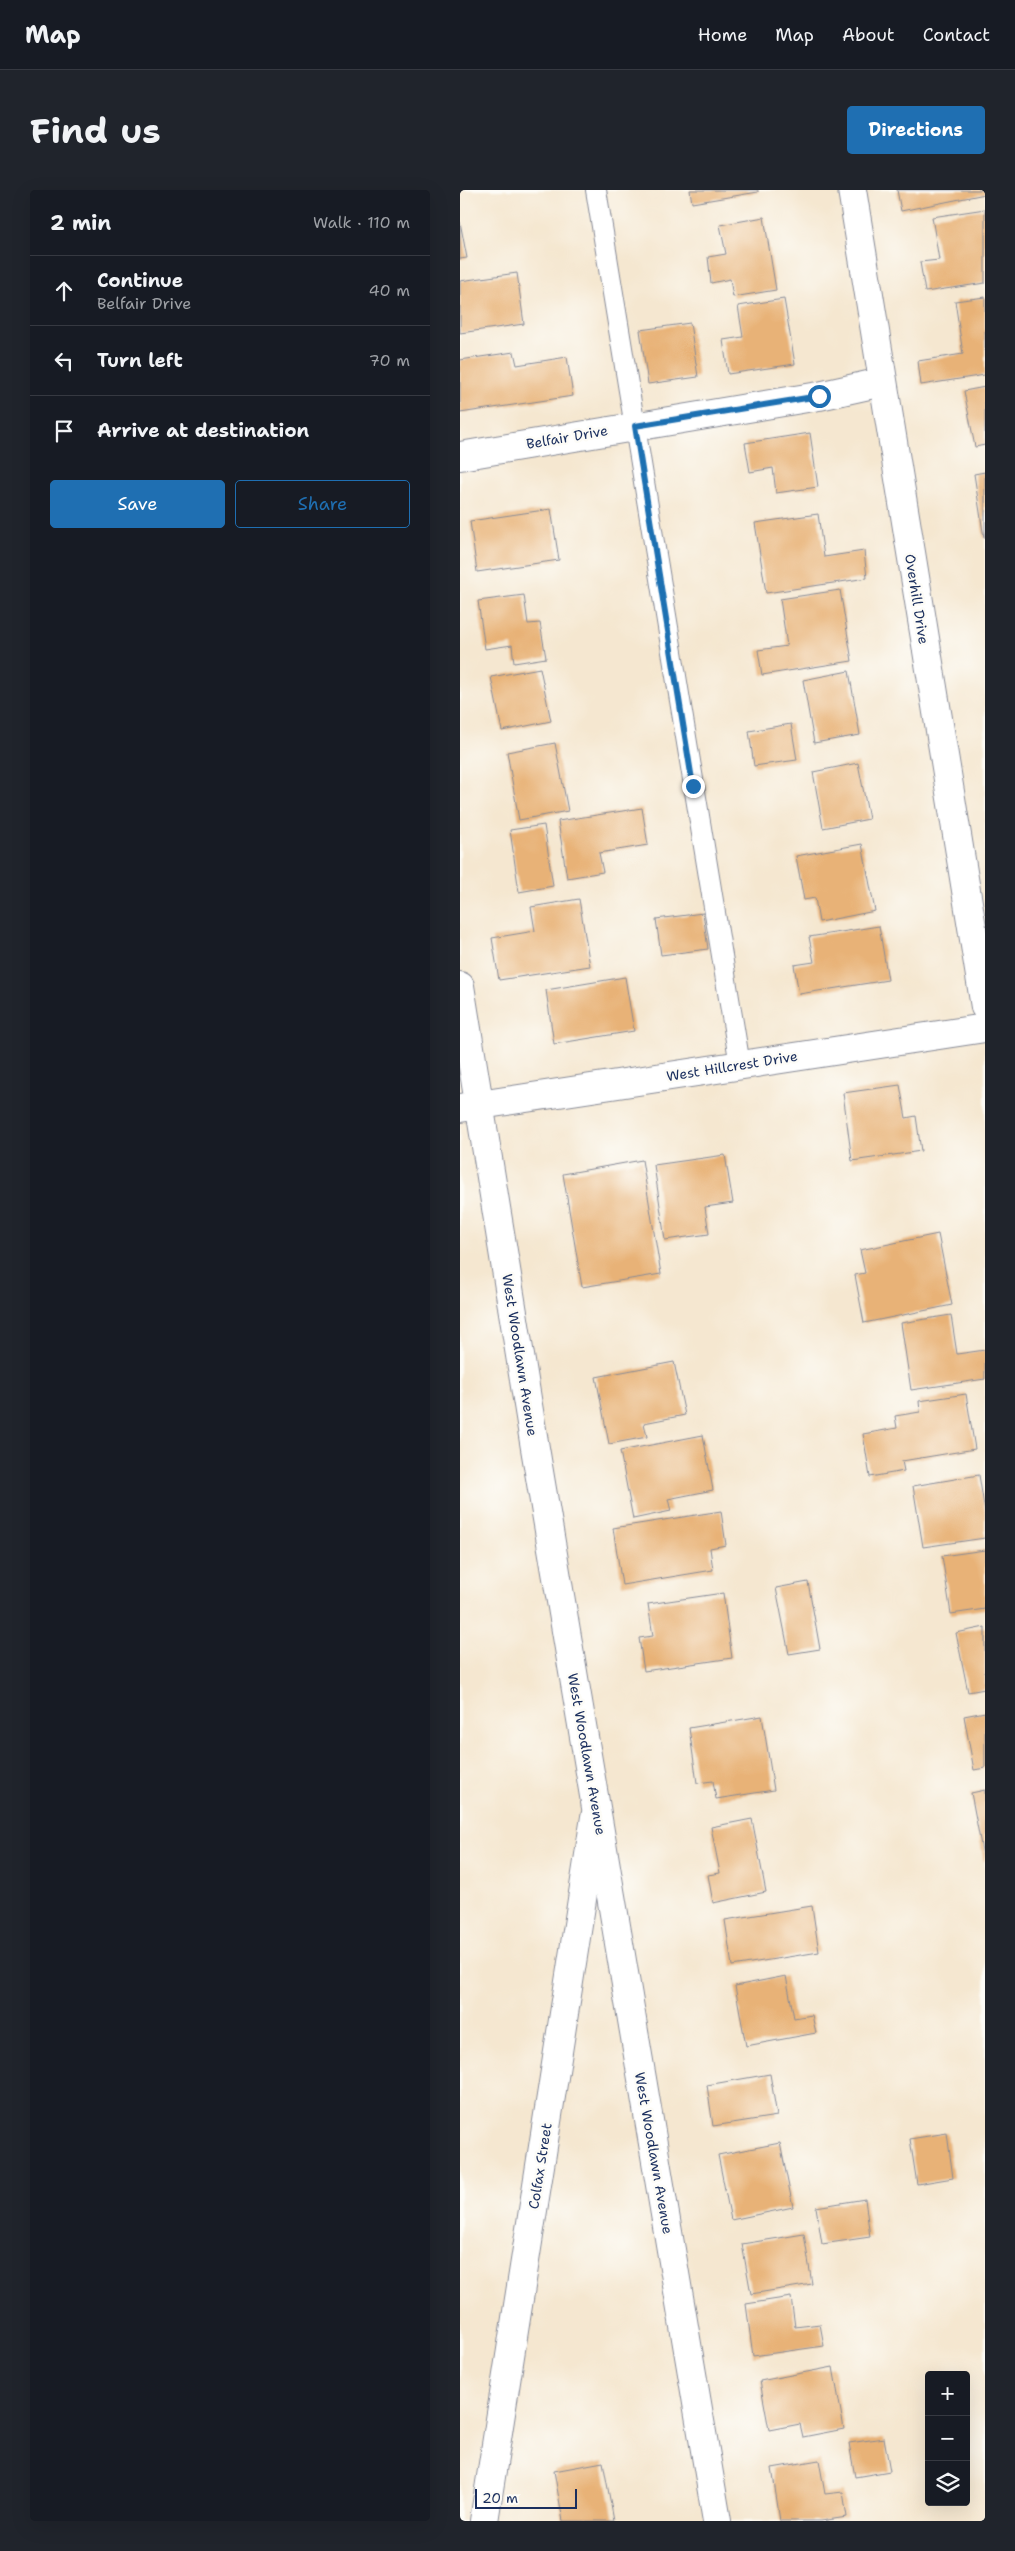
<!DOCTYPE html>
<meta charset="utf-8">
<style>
:root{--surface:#171b24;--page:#20242c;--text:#f1f3f6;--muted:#9ea1a6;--line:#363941;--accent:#1f6fb2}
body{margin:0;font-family:"Shantell Sans",sans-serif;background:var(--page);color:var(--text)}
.controls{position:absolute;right:15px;bottom:15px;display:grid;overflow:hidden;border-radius:5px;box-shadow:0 5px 20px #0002}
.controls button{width:45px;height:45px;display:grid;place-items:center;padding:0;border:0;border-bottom:1px solid var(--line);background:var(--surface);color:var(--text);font:25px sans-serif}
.scale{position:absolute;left:15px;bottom:12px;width:102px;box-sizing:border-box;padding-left:5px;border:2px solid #1b2f5e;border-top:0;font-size:14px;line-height:18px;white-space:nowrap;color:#1b2f5e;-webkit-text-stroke:4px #fdfcf7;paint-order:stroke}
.stop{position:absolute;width:15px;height:15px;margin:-11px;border:4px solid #1f6fb2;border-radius:50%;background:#fff}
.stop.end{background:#1f6fb2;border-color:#fff;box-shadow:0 1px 5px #0008}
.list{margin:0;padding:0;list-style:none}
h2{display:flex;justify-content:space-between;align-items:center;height:65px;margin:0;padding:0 20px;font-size:21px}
h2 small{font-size:16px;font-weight:400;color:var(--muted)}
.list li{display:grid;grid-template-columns:32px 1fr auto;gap:15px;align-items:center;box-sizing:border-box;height:70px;padding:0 20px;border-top:1px solid var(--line)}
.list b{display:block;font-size:19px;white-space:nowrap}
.list p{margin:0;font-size:16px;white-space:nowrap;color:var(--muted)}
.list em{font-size:16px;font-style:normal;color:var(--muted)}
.actions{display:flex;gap:10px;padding:15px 20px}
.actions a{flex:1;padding:11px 0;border:1px solid var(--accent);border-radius:5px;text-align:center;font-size:18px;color:var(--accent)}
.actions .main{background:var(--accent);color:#fff}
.icon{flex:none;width:28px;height:28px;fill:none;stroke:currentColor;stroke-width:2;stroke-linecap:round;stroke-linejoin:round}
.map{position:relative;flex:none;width:525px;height:2331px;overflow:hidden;border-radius:5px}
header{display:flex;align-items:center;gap:30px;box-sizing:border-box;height:70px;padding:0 25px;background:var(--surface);border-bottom:1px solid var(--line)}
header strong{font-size:24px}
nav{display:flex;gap:28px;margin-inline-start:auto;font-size:18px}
.intro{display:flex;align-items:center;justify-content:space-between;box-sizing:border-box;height:120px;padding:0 30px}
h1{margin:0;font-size:35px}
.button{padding:12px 22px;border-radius:5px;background:var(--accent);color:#fff;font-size:18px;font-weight:700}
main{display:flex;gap:30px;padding:0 30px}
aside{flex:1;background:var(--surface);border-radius:5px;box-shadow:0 5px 20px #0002}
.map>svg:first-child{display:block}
.building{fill:#e8b277}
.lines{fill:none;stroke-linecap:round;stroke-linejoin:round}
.service-casing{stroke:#888b97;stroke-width:22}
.minor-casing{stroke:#888b97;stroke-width:30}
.tertiary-casing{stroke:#888b97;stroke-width:30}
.service{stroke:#fff;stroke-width:20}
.minor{stroke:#fff;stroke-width:28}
.tertiary{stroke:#fff;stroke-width:28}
.route{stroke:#1f6fb2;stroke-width:6}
.labels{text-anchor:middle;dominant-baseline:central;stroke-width:5;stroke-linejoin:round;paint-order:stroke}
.street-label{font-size:14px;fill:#1b2f5e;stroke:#fdfcf7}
</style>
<header>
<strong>Map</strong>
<nav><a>Home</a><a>Map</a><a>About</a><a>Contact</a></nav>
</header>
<div class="intro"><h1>Find us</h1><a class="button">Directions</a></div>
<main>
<aside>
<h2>2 min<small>Walk · 110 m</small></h2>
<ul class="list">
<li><svg class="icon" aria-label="ahead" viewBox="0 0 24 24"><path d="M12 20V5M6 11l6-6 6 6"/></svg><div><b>Continue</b><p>Belfair Drive</p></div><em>40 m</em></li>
<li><svg class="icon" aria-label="left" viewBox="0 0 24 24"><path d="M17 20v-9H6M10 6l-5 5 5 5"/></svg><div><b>Turn left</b></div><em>70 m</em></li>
<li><svg class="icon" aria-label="arrive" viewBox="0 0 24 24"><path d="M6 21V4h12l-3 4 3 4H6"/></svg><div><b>Arrive at destination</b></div></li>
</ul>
<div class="actions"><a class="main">Save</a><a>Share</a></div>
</aside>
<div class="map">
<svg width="525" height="2331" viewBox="0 0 525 2331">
<rect width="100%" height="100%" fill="#fdfcf7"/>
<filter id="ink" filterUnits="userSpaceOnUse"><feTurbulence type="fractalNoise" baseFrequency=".02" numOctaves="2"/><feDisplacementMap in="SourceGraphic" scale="10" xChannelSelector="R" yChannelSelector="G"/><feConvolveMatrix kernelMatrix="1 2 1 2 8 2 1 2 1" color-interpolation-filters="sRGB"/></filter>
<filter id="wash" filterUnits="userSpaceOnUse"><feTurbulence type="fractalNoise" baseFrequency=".0096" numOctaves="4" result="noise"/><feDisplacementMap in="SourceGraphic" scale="20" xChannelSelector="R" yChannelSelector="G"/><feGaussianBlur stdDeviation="1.12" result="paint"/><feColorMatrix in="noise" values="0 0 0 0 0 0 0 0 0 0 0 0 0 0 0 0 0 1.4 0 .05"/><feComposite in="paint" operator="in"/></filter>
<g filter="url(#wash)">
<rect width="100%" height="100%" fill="#f5e7d0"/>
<g id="blocks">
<path class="building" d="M230 0H298V2L232 13Z
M437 0H525V4L441 21Z
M525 19V93L465 102 460 72 479 70 472 27Z
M304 27 316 100 273 107 270 89 251 93 248 67 266 64 260 35Z
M0 32 7 68 0 69Z
M57 83 64 134 0 143V91Z
M525 107V185L461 195 458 171 503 164 495 111Z
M324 109 335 174 268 184 263 150 283 147 278 116Z
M230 133 238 187 188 194 180 140Z
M54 162 57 175 107 167 113 206 0 223V170Z
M525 197V255L515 257 504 201Z
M350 243 358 297 316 303 313 278 290 282 285 253Z
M525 282V348H524L514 284Z
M91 319 99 370 17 382 10 331Z
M358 324 364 367 404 361 407 388 306 403 295 333Z
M380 400 392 471 302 485 298 460 327 456 320 409Z
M64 405 68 434 80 433 86 468 54 473 52 455 25 459 18 411Z
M80 478 91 531 42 541 31 487Z
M389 481 400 545 354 553 343 490Z
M331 534 337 570 294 576 289 541Z
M95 553 108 621 59 630 47 562Z
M398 573 409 629 363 638 353 582Z
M182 618 188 655 139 663 143 682 107 688 98 631Z
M84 635 93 696 59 702 50 640Z
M402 654 415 721 359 732 355 708 344 710 336 666Z
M119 709 130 776 39 790 32 748 75 741 71 717Z
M243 723 248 759 201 765 196 729Z
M419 736 428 790 339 804 334 775 354 772 349 747Z
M165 787 174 841 94 854 86 800Z
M440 895 446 928 456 926 461 961 392 971 383 903Z
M265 965 273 1013 245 1017 249 1044 205 1050 194 975Z
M182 970 201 1084 122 1097 103 984Z
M478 1044 492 1115 404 1133 395 1085 405 1083 400 1060Z
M491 1125 497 1164 525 1160V1189L451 1200 441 1133Z
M214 1172 225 1225 184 1233 187 1247 149 1254 136 1187Z
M506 1204 515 1259 442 1271 444 1281 410 1287 403 1244 437 1238 435 1226 460 1222 459 1211Z
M243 1245 253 1300 208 1309 211 1321 173 1329 160 1261Z
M519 1285 525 1322V1348L463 1357 453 1296Z
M261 1321 266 1355 250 1358 253 1380 162 1395 153 1338Z
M525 1360V1419L491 1424 482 1366Z
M348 1392 360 1459 329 1464 316 1398Z
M263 1403 272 1468 184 1481 179 1448 193 1446 188 1414Z
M525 1437V1499L508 1502 496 1443Z
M525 1522V1578L514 1580 504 1526Z
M302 1526 314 1600 256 1609 253 1591 237 1593 229 1538Z
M525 1600V1671H524L511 1603Z
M292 1629 306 1702 253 1713 248 1685 260 1683 251 1637Z
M352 1716 359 1762 272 1776 265 1730Z
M326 1786 334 1828 352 1825 356 1843 286 1856 275 1796Z
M310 1884 317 1926 253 1936 247 1895Z
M487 1943 493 1988 457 1994 450 1949Z
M320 1953 333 2017 271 2030 258 1965Z
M405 2009 410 2047 362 2054 356 2017Z
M344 2044 352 2094 291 2104 282 2054Z
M331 2107 335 2137 360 2134 364 2156 293 2166 286 2114Z
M373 2177 384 2239 343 2247 340 2234 309 2240 300 2191Z
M424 2248 430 2281 395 2287 389 2253Z
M359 2270 365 2304 383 2302 387 2327 361 2331H320L312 2278Z
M143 2272 154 2331H103L94 2281Z"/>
</g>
</g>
<g filter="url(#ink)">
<use href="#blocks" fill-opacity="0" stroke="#888b97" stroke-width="1"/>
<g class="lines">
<defs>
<path id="service" d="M136 0 280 875"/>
<path id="minor" d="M392 0 525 817
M0 266 359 206 422 192
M0 918 525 838
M24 2331 135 1627"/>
<path id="tertiary" d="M0 796 75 1258 257 2331"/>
</defs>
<use href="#service" class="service-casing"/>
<use href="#minor" class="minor-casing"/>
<use href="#tertiary" class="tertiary-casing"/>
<use href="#service" class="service"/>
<use href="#minor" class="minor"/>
<use href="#tertiary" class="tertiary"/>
</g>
</g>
<g class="lines" filter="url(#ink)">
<path class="route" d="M233 596 175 236 359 206"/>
</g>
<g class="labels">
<g class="street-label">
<text transform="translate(107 247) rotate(-10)">Belfair Drive</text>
<text transform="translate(457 409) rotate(81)">Overhill Drive</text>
<text transform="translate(272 876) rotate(-9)">West Hillcrest Drive</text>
<text transform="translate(60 1165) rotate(81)">West Woodlawn Avenue</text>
<text transform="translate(127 1564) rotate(80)">West Woodlawn Avenue</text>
<text transform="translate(194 1963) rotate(80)">West Woodlawn Avenue</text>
<text transform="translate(80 1976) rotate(-81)">Colfax Street</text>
</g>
</g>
</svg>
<div class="controls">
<button>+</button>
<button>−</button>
<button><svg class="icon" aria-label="layers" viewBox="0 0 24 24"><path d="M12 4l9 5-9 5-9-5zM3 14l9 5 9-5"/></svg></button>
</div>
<div class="scale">20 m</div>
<div class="stop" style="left:359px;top:206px"></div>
<div class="stop end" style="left:233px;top:596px"></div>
</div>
</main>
